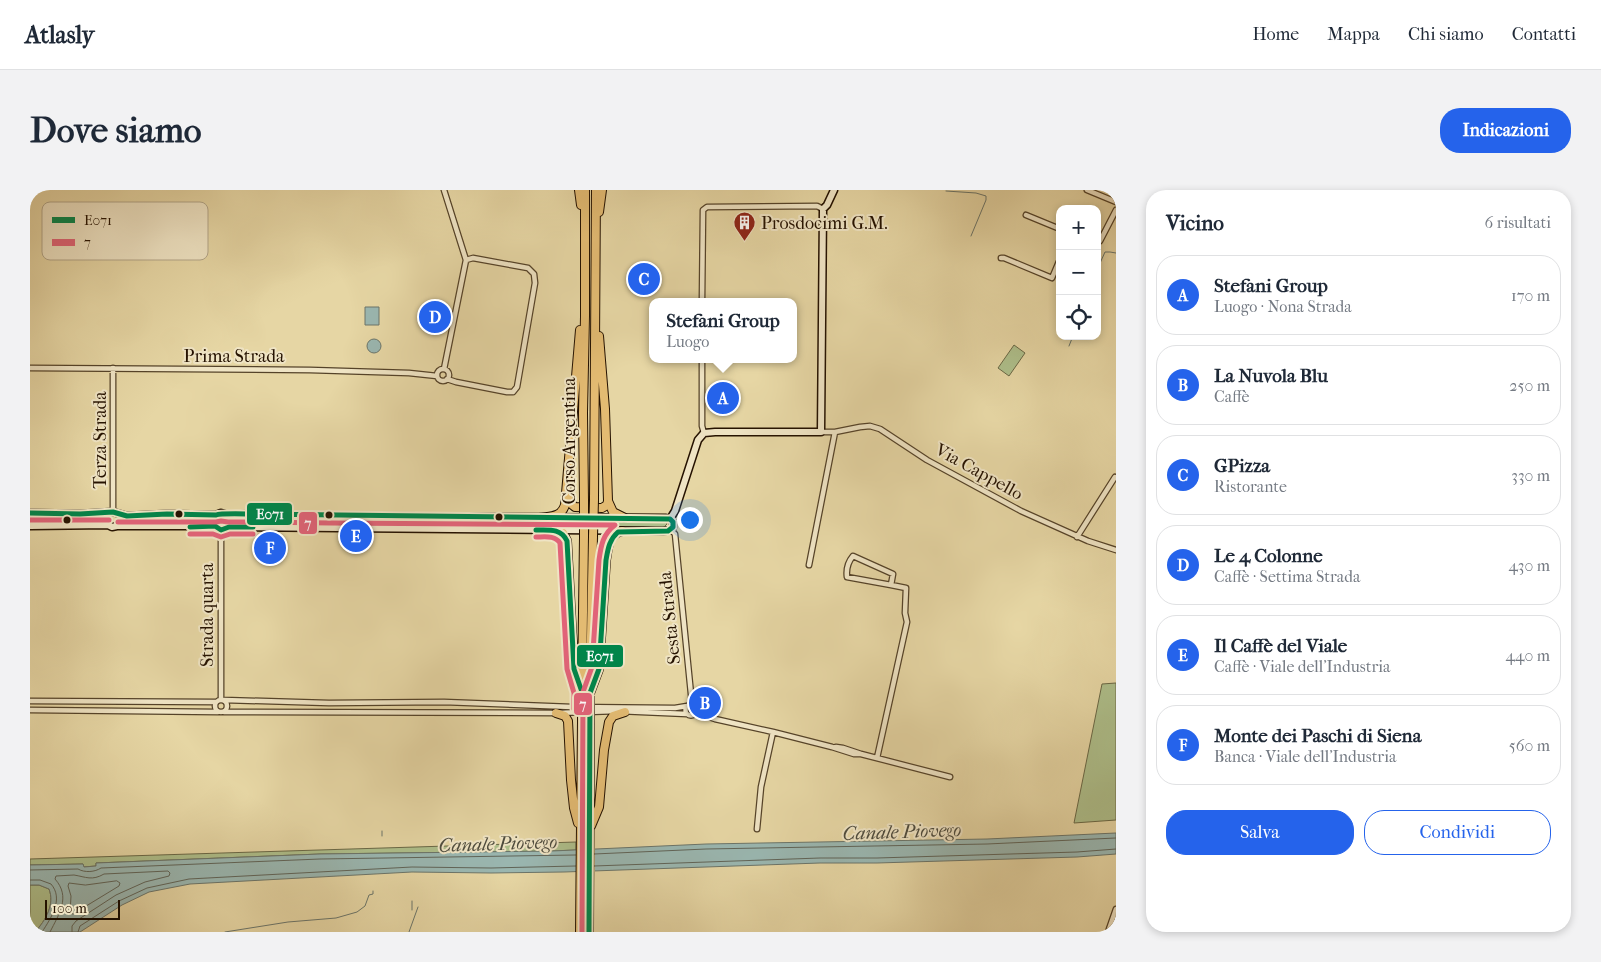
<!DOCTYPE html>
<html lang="it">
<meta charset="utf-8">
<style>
:root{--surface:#fff;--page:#f2f2f3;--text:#1f2937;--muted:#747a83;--line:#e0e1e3;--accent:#2563eb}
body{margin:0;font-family:"IM FELL French Canon",serif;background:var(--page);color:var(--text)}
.controls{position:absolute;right:15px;top:15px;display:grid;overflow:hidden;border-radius:10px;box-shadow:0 2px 8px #0003}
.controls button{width:45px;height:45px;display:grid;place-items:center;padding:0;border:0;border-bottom:1px solid var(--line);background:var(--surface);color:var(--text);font:25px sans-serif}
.scale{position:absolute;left:15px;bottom:12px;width:75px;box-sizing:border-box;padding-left:5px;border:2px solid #251200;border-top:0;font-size:14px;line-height:18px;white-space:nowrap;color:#251200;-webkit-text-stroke:4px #efe4c4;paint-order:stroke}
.you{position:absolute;left:659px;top:329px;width:18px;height:18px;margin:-12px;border:4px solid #fff;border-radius:50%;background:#1a73e8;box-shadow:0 0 0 8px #1a73e833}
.badge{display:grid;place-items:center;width:32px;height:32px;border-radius:50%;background:var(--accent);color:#fff;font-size:16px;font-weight:700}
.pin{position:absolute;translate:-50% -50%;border:2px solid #fff;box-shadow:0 1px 5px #0006}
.popup{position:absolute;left:619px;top:108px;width:148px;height:65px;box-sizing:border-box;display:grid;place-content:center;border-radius:10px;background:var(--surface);filter:drop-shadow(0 1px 4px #0005);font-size:16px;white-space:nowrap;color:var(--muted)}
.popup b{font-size:19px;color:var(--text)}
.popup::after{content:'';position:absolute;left:50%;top:100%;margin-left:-10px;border:10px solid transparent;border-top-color:var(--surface)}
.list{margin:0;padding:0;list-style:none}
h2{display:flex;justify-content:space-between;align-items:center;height:65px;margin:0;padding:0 20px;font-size:21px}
h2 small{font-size:16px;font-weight:400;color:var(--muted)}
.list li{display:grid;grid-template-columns:32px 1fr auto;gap:15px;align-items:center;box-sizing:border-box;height:80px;margin:0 10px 10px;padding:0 10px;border:1px solid var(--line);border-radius:20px}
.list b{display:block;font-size:19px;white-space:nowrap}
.list p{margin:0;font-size:16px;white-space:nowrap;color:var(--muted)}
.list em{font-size:16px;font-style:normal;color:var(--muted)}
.actions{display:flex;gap:10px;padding:15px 20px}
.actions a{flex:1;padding:11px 0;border:1px solid var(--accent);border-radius:20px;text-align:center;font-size:18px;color:var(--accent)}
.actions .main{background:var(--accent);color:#fff}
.icon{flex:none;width:28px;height:28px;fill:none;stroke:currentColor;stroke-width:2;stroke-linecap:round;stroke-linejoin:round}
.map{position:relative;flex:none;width:1086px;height:742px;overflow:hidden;border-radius:20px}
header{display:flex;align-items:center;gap:30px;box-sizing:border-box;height:70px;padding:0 25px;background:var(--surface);border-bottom:1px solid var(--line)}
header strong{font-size:24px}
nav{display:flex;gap:28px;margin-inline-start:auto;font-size:18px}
.intro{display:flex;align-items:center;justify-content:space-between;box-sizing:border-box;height:120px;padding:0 30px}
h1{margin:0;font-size:35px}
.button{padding:12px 22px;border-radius:20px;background:var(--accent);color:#fff;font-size:18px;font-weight:700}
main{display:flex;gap:30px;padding:0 30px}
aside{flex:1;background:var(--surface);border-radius:20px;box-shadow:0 2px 8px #0003}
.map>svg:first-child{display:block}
.green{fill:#aebf8b;stroke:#6a6846}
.water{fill:#9ab7b1;stroke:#6b756a}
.pier{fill:#e6d6a4}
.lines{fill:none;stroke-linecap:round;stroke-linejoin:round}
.shore{stroke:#606458;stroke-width:1}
.stream{stroke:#6b756a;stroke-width:1}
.street-casing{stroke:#554329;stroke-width:7}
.secondary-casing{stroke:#251200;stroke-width:9}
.highway-casing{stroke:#251200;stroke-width:10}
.street{stroke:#efe4c4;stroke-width:4.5}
.secondary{stroke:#efe4c4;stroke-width:6}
.highway{stroke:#e3bb72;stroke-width:8}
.highway-bridge-casing{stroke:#251200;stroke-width:10;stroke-linecap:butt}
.highway-bridge{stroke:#e3bb72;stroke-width:8}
.bus-1-casing{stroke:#efe4c4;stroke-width:9}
.bus-2-casing{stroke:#efe4c4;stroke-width:9}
.bus-1{stroke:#00854a;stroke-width:5}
.bus-2{stroke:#e16378;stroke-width:5}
.bus-dot{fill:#251200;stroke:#efe4c4;stroke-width:2}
.labels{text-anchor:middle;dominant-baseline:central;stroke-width:4;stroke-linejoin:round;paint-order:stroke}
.poi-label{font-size:18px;fill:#251200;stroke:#efe4c4;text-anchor:start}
.street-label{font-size:18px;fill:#251200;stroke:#efe4c4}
.water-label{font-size:19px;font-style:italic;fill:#4e4c3e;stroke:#efe4c4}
.key{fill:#efe4c4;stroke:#b2a589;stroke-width:1}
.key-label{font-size:14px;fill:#251200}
.line-badge{stroke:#efe4c4;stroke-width:2}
.badge-label{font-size:14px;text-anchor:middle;font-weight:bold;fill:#fff}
</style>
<header>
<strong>Atlasly</strong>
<nav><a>Home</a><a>Mappa</a><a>Chi siamo</a><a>Contatti</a></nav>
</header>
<div class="intro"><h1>Dove siamo</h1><a class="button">Indicazioni</a></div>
<main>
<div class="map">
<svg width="1086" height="742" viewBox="0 0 1086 742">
<rect width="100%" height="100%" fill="#e6d6a4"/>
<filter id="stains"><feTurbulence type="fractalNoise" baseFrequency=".004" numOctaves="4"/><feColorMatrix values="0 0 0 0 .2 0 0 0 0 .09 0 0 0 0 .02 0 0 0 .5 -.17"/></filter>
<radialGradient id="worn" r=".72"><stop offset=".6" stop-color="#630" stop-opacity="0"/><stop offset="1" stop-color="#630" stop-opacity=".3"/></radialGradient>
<path class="green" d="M984 155 995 163 979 186 968 178Z
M72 325V332L50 333 0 332V326Z
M224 326 293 329 295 332 293 335 224 333Z
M124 327H181L180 333 171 334 92 333 93 328Z
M308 329 366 330 368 333 366 336 308 335 306 332Z
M380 330H478L479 333 478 336H380L379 333Z
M492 330 531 331 532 334 531 337 492 336 490 333Z
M634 330 637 334 634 337H587L584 333 586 331Z
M1086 493V630L1044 633 1072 494Z
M546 652V660L522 661 290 664 66 673V676L53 677V674L0 675V669Z
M0 695H9L19 699C25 714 16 730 5 742H0Z"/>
<path class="water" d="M335 117H349V135H335Z
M337 156a7 7 0 1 1 14 0a7 7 0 1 1-14 0Z
M1086 643V664L1047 667 847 673H790L534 682 461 683 382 682 160 694 119 702 92 715 50 742H5C16 730 25 714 19 699L9 695H0V675L53 674 54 677 66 676V673L290 664 522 661 676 654 957 649Z"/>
<path class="pier" d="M565 656V683L546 684V657Z"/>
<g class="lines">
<path class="shore" d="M564 664 676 659 957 654 1086 648
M564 676 790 668H847L1047 662 1086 659
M0 680 48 679C55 683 65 682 71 678L290 669 546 665
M0 690H10L21 694C34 709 21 728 12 742
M87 691 90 693 89 696 43 724 40 723 41 706 38 696 39 693 55 695Z
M20 742C29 724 41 707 25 689L26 686C32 686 38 685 44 685 56 687 62 691 74 684L138 681 140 683 139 686 115 692 86 705 46 731 42 736V742
M48 742 50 736 89 711 117 698 159 689 382 677 461 678 546 676"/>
<path class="stream" d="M916 1 946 3 956 6V10L941 46
M1067 80 1075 62H1080L1086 63
M1039 156 1043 146
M352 646V641
M382 720V711
M195 742 258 732 306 728 327 722 335 716 339 705 343 704V701
M379 742 388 717"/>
<defs>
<path id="street" d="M1057 0 1086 12
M996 25 1030 39
M1067 53 1070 51 1086 20
M971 68H974L1022 88 1030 69
M672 112 673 20 677 17 787 16 793 19
M672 169V236L674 243
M0 178 280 180 379 183 407 186
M414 179 436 70 414 0
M407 185a6 6 0 1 1 12 0a6 6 0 1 1-12 0Z
M417 189 426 192 477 202H483L487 197 505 93 504 84 498 78 443 68 436 70
M791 242H805L830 237 840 236 850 239 897 270 991 321 1058 351 1086 360
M83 322V178
M641 340 645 344 662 514
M1047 347 1085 287
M779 375 805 242
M191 509V340
M185 516a6 6 0 1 1 12 0a6 6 0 1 1-12 0Z
M194 510 299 513 414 512 542 517 645 518 657 516
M0 511 186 512
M655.5 520a5.5 5.5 0 1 1 11 0a5.5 5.5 0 1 1-11 0Z
M0 520 188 522
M194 522 526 523 588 521 657 524
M667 523 685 529 743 542 802 557 824 564H831
M806 557 813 558 831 564 920 587
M847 568 877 432 875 423 876 398 861 395 863 384 823 366C818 372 816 379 817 387L861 395
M727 639 731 597 743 542
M1078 742 1086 719"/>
<path id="secondary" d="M0 323 50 324 83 322 97 326 137 324 186 325 191 323 198 325 223 324 300 326 636 328 640 329 643 332V337L641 340 633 341 206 337H199L191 340 185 336H87L82 337 78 335 0 336
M640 329 645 321 668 250 674 243 685 242H791L793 19 797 15 804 0"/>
<path id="highway" d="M549 0 551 15
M569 22 572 0
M569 146 575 219 578 311 583 322 595 328
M538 306 540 313 545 317 572 318 577 315 578 311
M564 310 566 0
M554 311 553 223 555 126V0
M509 328C520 326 531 328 535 315L550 140
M528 340 533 343 537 351 544 479 552 502
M560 496 563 346
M552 497 554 346
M560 503 569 479 576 370C578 358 578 344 592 341
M526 523 535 526 538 531 541 590 544 618 548 633
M561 636 569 617 574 560 579 532 583 526 595 522
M550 742 552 530
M559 742 560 530"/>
</defs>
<use href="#street" class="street-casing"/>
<use href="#secondary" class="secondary-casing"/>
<use href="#highway" class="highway-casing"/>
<use href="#street" class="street"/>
<use href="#secondary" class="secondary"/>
<use href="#highway" class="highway"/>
<defs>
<path id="highway-bridge" d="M554 346V311
M563 346 564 310
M552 530V506
M560 530V506"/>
</defs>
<use href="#highway-bridge" class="highway-bridge-casing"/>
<use href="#highway-bridge" class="highway-bridge"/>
<defs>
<path id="bus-1" d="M0 323 50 324 83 322 97 326 137 324 186 325C191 323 215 324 223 324L640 329 643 332V337L638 341 588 342C579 350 578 359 576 370L569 479 560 503 559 742
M160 337 185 336 191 340 199 337H223
M506 340C519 340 531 338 537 351L544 479 552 502V519"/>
<path id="bus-2" d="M0 330H79
M88 332H186L191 331 198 332H223L300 333 585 335C573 344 571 355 569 370L562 477 553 502 552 742
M160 344H183L191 347 200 344H223
M506 347C515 347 525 345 530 353L537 479 544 503V519"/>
</defs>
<use href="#bus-1" class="bus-1-casing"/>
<use href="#bus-2" class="bus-2-casing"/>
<use href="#bus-1" class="bus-1"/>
<use href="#bus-2" class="bus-2"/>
</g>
<defs>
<symbol id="building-pin" viewBox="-11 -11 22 30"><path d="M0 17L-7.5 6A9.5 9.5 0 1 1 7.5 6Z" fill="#8f2418" stroke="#efe4c4"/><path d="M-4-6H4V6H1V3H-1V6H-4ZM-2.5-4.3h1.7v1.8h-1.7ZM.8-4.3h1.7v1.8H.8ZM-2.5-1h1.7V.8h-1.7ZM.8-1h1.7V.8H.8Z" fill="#fff"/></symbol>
</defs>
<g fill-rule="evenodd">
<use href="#building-pin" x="702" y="20" width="25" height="34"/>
</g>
<g class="bus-dot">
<circle cx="149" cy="324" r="4.5"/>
<circle cx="299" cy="325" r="4.5"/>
<circle cx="469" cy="327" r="4.5"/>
<circle cx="37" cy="330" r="4.5"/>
</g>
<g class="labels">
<g class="poi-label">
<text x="731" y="33">Prosdocimi G.M.</text>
</g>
<g class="street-label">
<text x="204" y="166">Prima Strada</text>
<text transform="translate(70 250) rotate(-90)">Terza Strada</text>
<text transform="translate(539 251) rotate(-90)">Corso Argentina</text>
<text transform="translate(949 282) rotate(29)">Via Cappello</text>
<text transform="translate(177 425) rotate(-90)">Strada quarta</text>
<text transform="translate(640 428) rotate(-96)">Sesta Strada</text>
</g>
<g class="water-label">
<text transform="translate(872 642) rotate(-2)">Canale Piovego</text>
<text transform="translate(468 654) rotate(-2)">Canale Piovego</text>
</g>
</g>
<rect x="12" y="12" width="166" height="58" rx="8" class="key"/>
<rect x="22" y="27" width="23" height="6" fill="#00854a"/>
<rect x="22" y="49" width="23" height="7" fill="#e16378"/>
<g class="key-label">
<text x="54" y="35">E071</text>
<text x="54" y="57">7</text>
</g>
<g class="line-badge">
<rect x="216" y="312" width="47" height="24" rx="5" fill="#00854a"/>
<rect x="268" y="321" width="20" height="24" rx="5" fill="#e16378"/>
<rect x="546" y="454" width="48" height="24" rx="5" fill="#00854a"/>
<rect x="543" y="502" width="20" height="24" rx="5" fill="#e16378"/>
</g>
<g class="badge-label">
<text x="240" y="329">E071</text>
<text x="278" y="338">7</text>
<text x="570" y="471">E071</text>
<text x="553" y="519">7</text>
</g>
<rect width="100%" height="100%" filter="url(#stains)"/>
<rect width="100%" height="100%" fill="url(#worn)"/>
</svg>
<div class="controls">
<button>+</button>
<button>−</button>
<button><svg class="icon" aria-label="locate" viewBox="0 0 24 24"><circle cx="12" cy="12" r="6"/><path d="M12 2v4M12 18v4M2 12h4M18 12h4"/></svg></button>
</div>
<div class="scale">100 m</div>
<div class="you"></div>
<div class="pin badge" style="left:693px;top:208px">A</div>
<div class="popup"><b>Stefani Group</b>Luogo</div>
<div class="pin badge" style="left:675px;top:513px">B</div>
<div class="pin badge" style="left:614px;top:89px">C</div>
<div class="pin badge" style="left:405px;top:127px">D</div>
<div class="pin badge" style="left:326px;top:346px">E</div>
<div class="pin badge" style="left:240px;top:358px">F</div>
</div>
<aside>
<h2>Vicino<small>6 risultati</small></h2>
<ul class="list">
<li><span class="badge">A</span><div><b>Stefani Group</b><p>Luogo · Nona Strada</p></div><em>170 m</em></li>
<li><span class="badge">B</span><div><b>La Nuvola Blu</b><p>Caffè</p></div><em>250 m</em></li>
<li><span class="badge">C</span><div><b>GPizza</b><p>Ristorante</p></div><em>330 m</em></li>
<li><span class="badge">D</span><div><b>Le 4 Colonne</b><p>Caffè · Settima Strada</p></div><em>430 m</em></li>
<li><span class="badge">E</span><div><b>Il Caffè del Viale</b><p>Caffè · Viale dell'Industria</p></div><em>440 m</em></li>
<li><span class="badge">F</span><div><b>Monte dei Paschi di Siena</b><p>Banca · Viale dell'Industria</p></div><em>560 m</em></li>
</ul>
<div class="actions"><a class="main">Salva</a><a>Condividi</a></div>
</aside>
</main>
